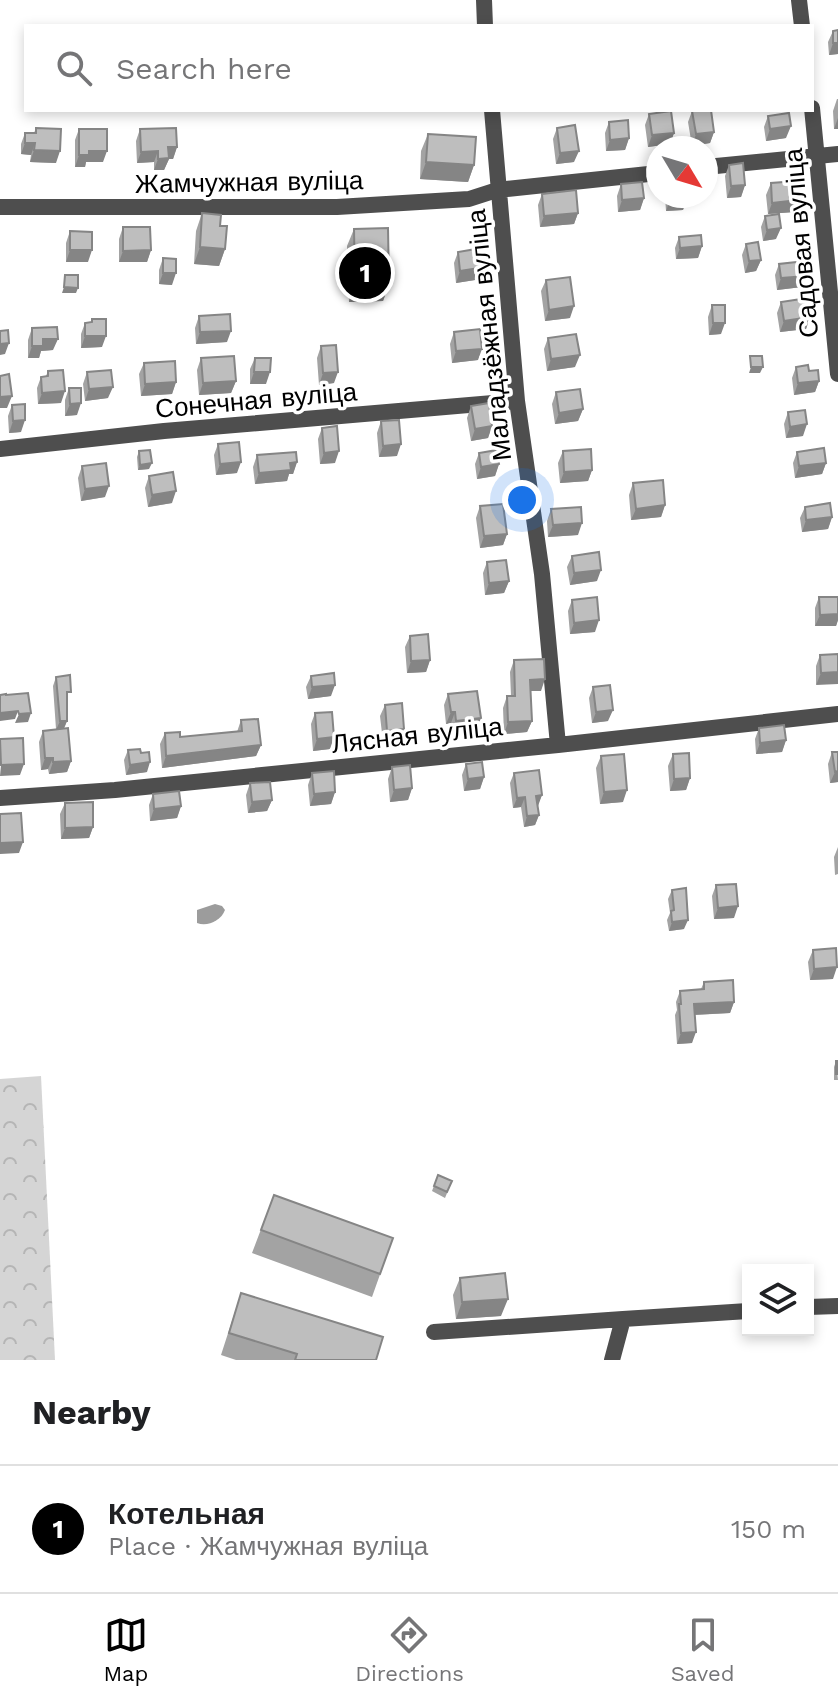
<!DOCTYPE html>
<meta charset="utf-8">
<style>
:root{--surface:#fff;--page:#f6f6f6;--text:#202124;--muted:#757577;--line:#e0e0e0;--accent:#000}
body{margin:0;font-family:"Work Sans",sans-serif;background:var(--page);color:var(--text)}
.controls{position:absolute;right:24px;bottom:24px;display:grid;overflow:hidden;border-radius:0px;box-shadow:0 4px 12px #0003}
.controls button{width:72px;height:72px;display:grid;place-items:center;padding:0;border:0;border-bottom:2px solid var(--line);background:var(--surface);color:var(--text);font:40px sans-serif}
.compass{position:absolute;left:646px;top:136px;width:72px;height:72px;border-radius:50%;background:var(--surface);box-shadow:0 4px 12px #0003;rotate:128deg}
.you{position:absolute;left:522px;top:500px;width:28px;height:28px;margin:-20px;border:6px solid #fff;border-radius:50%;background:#1a73e8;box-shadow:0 0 0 12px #1a73e833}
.badge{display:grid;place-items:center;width:52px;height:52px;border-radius:50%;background:var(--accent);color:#fff;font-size:26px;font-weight:700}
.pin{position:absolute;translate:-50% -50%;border:4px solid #fff;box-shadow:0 2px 8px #0006}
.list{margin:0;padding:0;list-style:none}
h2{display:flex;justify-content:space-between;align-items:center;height:104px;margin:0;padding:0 32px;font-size:34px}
h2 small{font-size:26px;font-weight:400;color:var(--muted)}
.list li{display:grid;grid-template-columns:52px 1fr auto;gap:24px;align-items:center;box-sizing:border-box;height:128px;padding:0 32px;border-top:2px solid var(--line)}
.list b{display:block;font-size:30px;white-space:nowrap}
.list p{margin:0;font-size:26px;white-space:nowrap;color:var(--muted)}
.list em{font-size:26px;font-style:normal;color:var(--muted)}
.icon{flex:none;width:44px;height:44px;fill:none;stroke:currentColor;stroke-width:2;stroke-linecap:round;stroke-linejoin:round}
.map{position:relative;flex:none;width:838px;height:1360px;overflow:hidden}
.search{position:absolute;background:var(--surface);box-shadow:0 4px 12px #0003;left:24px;right:24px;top:24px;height:88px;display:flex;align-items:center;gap:20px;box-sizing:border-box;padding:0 28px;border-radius:0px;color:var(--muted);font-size:30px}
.sheet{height:232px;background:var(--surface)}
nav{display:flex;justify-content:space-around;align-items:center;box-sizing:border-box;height:112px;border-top:2px solid var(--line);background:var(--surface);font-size:22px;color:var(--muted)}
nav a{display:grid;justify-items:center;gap:4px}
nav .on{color:var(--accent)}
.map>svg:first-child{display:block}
.forest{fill:url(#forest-crowns)}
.water{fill:#9c9c9c}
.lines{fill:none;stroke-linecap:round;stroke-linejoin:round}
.minor{stroke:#4e4e4e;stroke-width:16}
.wall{fill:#a3a3a3}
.shaded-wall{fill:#858585}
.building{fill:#bebebe;stroke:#858585;stroke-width:2}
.labels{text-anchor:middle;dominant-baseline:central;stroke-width:7;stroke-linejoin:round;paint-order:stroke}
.street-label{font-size:26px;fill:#000;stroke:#fff}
</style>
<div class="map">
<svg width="838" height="1360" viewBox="0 0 838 1360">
<defs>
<pattern id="forest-crowns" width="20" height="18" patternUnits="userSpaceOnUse" patternTransform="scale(2)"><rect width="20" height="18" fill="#d5d5d5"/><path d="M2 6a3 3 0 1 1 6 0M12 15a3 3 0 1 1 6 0" fill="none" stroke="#b5b5b5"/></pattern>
</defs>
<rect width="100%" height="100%" fill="#fff"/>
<path class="forest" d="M41 1076 55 1360H0V1079Z"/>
<path class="water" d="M215 904 222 906 225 910C221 921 207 927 197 923V910Z"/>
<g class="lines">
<path class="minor" d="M484 0 485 26
M799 0 802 26
M812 108 838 374
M492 110 517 401 542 574 558 745
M706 167 838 154
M0 207H337L469 199 497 190 658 173
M0 449 164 431 517 401
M0 798 115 790 558 745 838 714
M808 1307 838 1306
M434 1332 623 1319
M612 1360 623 1319 748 1311"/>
</g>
<path class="wall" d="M833 31 838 54 829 55 828 42Z
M837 99H838V129H834L833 111Z
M692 111 714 132 710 143 692 146 688 122Z
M649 114 674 133 670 144 648 147 645 125Z
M768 116 786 138 766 141 764 127Z
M609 122 629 138 625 150 606 151 605 133Z
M36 128 56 163 30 162 31 155 21 154V144L25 133H34Z
M557 128 574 162 556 164 553 139Z
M79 129 103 162H86L85 167H75V140Z
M140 129 177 147 173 159H169L164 170H154V162L137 163 136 141Z
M428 134 474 165 468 182 420 179 421 151Z
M729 165 745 185 741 197 727 198 725 176Z
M771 183 798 200 794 212 768 214 766 195Z
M621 184 644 198 640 210 618 212 617 196Z
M542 194 578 213 574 224 540 227 538 205Z
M665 196H687L683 210 666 211Z
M202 213 220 226 225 249 219 266 194 264 196 231Z
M765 216 776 239 763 241 761 227Z
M123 227 151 250 147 262H119V239Z
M354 229 389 284 383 301 349 302 347 246Z
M70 231 88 262H66V243Z
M679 237 702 246 698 258 676 259 675 248Z
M746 244 761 260 756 271 745 273 742 255Z
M458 252 479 268 475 280 456 283 454 263Z
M163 258 172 285 159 284V270Z
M779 264 807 276 802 287 777 290 775 275Z
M546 280 570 318 545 321 541 291Z
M781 302 810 317 806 329 780 332 777 313Z
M712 305 721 334 709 335 708 317Z
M199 316 227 342 196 344 195 328Z
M92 319 102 347 81 348V334L85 323 91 322Z
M32 328 53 350 41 351 39 358H28V340Z
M454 332 478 360 452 363 450 344Z
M548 338 575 367 547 371 544 349Z
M321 346 334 383 319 385 317 358Z
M201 358 236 381 231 393 199 395 197 370Z
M255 358 266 384H250V369Z
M144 363 176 382 172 394 141 396 139 374Z
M796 367 809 371 819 381 815 392 794 395 792 378Z
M48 371 61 403 38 404 37 388 41 377 46 376Z
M87 372 108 398 85 401 83 384Z
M69 388 77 415 65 416V400Z
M556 392 583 409 578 421 555 424 552 404Z
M12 405 21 432 9 433 8 416Z
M471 406 492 426 488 438 471 441 467 418Z
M788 412 803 436 786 438 784 424Z
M381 421 397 456 379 457 377 433Z
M322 428 335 463 320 464 318 439Z
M218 444 237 473 216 475 214 455Z
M139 451 149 469 138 470 137 457Z
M563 451 592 470 588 481 560 483 558 463Z
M797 452 826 463 822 474 795 478 793 463Z
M479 453 499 464 495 476 477 479 475 464Z
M257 455 297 462 293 474H289L287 481 255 484 253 467Z
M82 466 105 497 81 501 78 478Z
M149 476 172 503 148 507 145 488Z
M633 483 665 505 661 517 631 520 629 495Z
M480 506 507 534 503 545 480 548 476 518Z
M805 507 832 517 828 529 802 532 800 518Z
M551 509 578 535 548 537 547 521Z
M572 556 597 581 570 585 567 567Z
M487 562 509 581 504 593 485 595 483 573Z
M819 597H838V620L836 626H815V608Z
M572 600 595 632 570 634 568 611Z
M410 636 430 660 426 672 407 673 405 647Z
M838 654 816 685V666L820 655Z
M514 660 541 691H530L532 721 527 732 504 734 503 708 507 696H511L510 672Z
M311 676 331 696 308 699 306 687Z
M56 677 67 702V721L64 729 71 761 67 772 49 774 48 769 41 770 39 742 43 731 56 729 53 686Z
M593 687 608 721 592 723 589 698Z
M448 694 477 729 452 733 451 723 446 724 444 705Z
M385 705 404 729 400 741 383 742 380 716Z
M315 713 330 749 313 751 311 724Z
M241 720 261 745 256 756 162 768 160 744 165 733 180 737 237 732Z
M759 728 786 740 782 752 756 754 755 739Z
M128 750 141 753 147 772 126 775 124 760Z
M832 752H838V782L830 783 828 764Z
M673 754 690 778 686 790 670 791 668 766Z
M601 756 623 802 600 804 596 768Z
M466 764 484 777 480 789 464 791 462 775Z
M392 767 412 788 408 800 390 802 388 779Z
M312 773 335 792 331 804 310 806 308 785Z
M514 773 542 795 537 806 539 815 535 825 524 827 521 807 513 808 510 783Z
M250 783 272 800 267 811 248 813 246 795Z
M153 794 181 806 177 818 150 821 149 805Z
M65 803 93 827 89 838 61 839 60 814Z
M838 847V874L835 875 834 857Z
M716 885 734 918 714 919 712 896Z
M672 890 684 929 669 931 667 920 670 913 668 899Z
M813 950 833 979 810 980 808 962Z
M704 982 734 1002 730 1013 695 1015 692 1043 677 1044 675 1015 677 1010 676 1002 680 991 701 989Z
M836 1061 838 1080H834V1067Z
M438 1175 452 1181 445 1198 432 1191Z
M274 1195 393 1238 372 1297 252 1253Z
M460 1278 501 1316 456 1319 453 1295Z
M241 1293 376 1360H236L221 1355Z"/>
<path class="shaded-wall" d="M833 43H838V54L829 55Z
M838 118V129H834Z
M791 126 786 138 766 141 770 129Z
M714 132 710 143 692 146 696 134Z
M674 133 670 144 648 147 652 135Z
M629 138 625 150 606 151 610 140Z
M25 143H35L31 155 21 154Z
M168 147H177L173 159H169L164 170H154L158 159Z
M34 150 60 151 56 163 30 162Z
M89 151H107L103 162H86L85 167H75L79 155Z
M158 151 154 162 137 163 141 152Z
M579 151 574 162 556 164 560 153Z
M426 162 474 165 468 182 420 179Z
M745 185 741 197 727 198 731 186Z
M644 198 640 210 618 212 622 200Z
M687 198 683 210 666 211 670 200Z
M798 200 794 212 768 214 772 203Z
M578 213 574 224 540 227 544 216Z
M781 228 776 239 763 241 767 230Z
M702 246 698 258 676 259 680 248Z
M200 247 225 249 219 266 194 264Z
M70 250H92L88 262H66Z
M151 250 147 262H119L123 251Z
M761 260 756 271 745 273 749 261Z
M479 268 475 280 456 283 460 271Z
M163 273H176L172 285 159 284Z
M807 276 802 287 777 290 781 278Z
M389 284 383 301 349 302 355 285Z
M64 287 78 288 76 293H62Z
M574 306 570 318 545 321 549 310Z
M810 317 806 329 780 332 784 321Z
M713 323H725L721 334 709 335Z
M231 331 227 342 196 344 200 332Z
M85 336H106L102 347 81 348Z
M43 339H58L53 350 41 351 39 358H28L32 346Z
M9 343 5 354 0 355V344Z
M482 349 478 360 452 363 456 351Z
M580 355 575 367 547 371 551 359Z
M751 367H763L760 373H749Z
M254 372H270L266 384H250Z
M338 372 334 383 319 385 323 373Z
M236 381 231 393 199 395 203 383Z
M819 381 815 392 794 395 798 383Z
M176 382 172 394 141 396 145 384Z
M113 387 108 398 85 401 89 389Z
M65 391 61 403 38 404 42 393Z
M12 396 7 408H0V397Z
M81 403 77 415 65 416 70 404Z
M583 409 578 421 555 424 559 413Z
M25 420 21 432 9 433 13 421Z
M807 424 803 436 786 438 790 427Z
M492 426 488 438 471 441 475 429Z
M401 444 397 456 379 457 383 446Z
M339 451 335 463 320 464 324 453Z
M241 462 237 473 216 475 220 464Z
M297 462 293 474H289L287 481 255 484 259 473 290 463Z
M152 463 149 469 138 470 140 465Z
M826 463 822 474 795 478 799 466Z
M499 464 495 476 477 479 481 467Z
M592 470 588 481 560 483 564 472Z
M109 486 105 497 81 501 85 489Z
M176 491 172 503 148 507 152 495Z
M665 505 661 517 631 520 636 509Z
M832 517 828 529 802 532 806 520Z
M582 523 578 535 548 537 553 525Z
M507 534 503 545 480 548 484 536Z
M601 570 597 581 570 585 574 573Z
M509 581 504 593 485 595 489 583Z
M838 614V620L836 626H815L820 615Z
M599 620 595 632 570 634 574 623Z
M430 660 426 672 407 673 411 661Z
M838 672V684L816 685 821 673Z
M545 679 541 691H525L530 680Z
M335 685 331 696 308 699 312 687Z
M613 710 608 721 592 723 596 712Z
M18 711 15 719 0 721V713Z
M451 712H455L451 723 446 724Z
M31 713 28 722 15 723 19 714Z
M481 718 477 729 452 733 456 721Z
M60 721H67L63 730H56Z
M532 721 527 732 504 734 508 722Z
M404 729 400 741 383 742 387 731Z
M334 737 330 749 313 751 317 739Z
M786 740 782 752 756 754 760 743Z
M261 745 256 756 162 768 166 756Z
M45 758H53L48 769 41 770Z
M71 761 67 772 49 774 53 762Z
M150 762 147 772 126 775 130 765Z
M24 764 20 775 0 776 1 765Z
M838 771V782L830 783 835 772Z
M484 777 480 789 464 791 468 779Z
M690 778 686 790 670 791 674 779Z
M412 788 408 800 390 802 394 790Z
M627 790 623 802 600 804 604 792Z
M335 792 331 804 310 806 314 794Z
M542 795 538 806H532L536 796Z
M525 797 521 807 513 808 517 798Z
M272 800 267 811 248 813 252 802Z
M181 806 177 818 150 821 154 809Z
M539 815 535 825 524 827 527 816Z
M93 827 89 838 61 839 65 828Z
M23 842 19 853 0 854V843Z
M738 906 734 918 714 919 718 908Z
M688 920 684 929 669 931 672 922Z
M837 967 833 979 810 980 814 969Z
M734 1002 730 1013 690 1015 694 1004Z
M696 1032 692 1043 677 1044 681 1033Z
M508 1299 501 1316 456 1319 462 1302Z"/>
<path class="building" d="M838 30V43H833V31Z
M697 110H711L714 132 696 134 692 111Z
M671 111 674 133 652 135 649 114Z
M789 113 791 126 770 129 768 116Z
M628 120 629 138 610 140 609 122Z
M575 125 579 151 560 153 557 128Z
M36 128 61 129 60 151 34 150 35 143H25V133H36Z
M176 128 177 147H168L169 158 158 159V151L141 152 140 129Z
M79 129H107V151H89V155H79Z
M428 134 476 137 474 165 426 162Z
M743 163 745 185 731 186 729 165Z
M797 181 798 200 772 203 771 183Z
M642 182 644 198 622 200 621 184Z
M576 190 578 213 544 216 542 194Z
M670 196H687V198L670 200Z
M202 213 221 215 220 226H227L225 249 200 247Z
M779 214 781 228 767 230 765 216Z
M123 227H150L151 250 123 251Z
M388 228 389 284 355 285 354 229Z
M70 231 92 232V250H70Z
M701 235 702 246 680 248 679 237Z
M758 242 761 260 749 261 746 244Z
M476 249 479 268 460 271 458 252Z
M163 258 176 259V273H163Z
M805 261 807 276 781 278 779 264Z
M65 275H78V288L64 287Z
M570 277 574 306 549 310 546 280Z
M808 298 810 317 784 321 781 302Z
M712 305H725V323H713Z
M230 314 231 331 200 332 199 316Z
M92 319H106V336H85V323L92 322Z
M57 327 58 339H43V346H32V328Z
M480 329 482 349 456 351 454 332Z
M8 330 9 343 0 344V331Z
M576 334 580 355 551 359 548 338Z
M336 345 338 372 323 373 321 346Z
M234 356 236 381 203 383 201 358Z
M750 356H762L763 367H751Z
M255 358H271L270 372H254Z
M175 361 176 382 145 384 144 363Z
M808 365 809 371 818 370 819 381 798 383 796 367Z
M63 370 65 391 42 393 41 377 48 376V371Z
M111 370 113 387 89 389 87 372Z
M9 374 12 396 0 397V376Z
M69 388H81V403L70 404Z
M580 389 583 409 559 413 556 392Z
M489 403 492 426 475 429 471 406Z
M25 404V420L13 421 12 405Z
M805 410 807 424 790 427 788 412Z
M399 420 401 444 383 446 381 421Z
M337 426 339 451 324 453 322 428Z
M239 442 241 462 220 464 218 444Z
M824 448 826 463 799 466 797 452Z
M591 449 592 470 564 472 563 451Z
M150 450 152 463 140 465 139 451Z
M497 450 499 464 481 467 479 453Z
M296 452 297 462 290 463 291 470 259 473 257 455Z
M106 463 109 486 85 489 82 466Z
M173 472 176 491 152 495 149 476Z
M663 480 665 505 636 509 633 483Z
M830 503 832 517 806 520 805 507Z
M503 504 507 534 484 536 480 506Z
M581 507 582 523 553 525 551 509Z
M599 552 601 570 574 573 572 556Z
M506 560 509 581 489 583 487 562Z
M597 597 599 620 574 623 572 600Z
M819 597H838V614L820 615Z
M428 634 430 660 411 661 410 636Z
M838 654V672L821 673 820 655Z
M544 659 545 679 530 680 532 721 508 722 507 696H515L514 660Z
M334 673 335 685 312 687 311 676Z
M70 675 71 692H67V721H60L56 677Z
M610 685 613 710 596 712 593 687Z
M477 691 481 718 456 721 455 712H451L448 694Z
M28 693 31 713 19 714 18 711 0 713V695L6 694V695Z
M402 703 404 729 387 731 385 705Z
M332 712 334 737 317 739 315 713Z
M258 719 261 745 166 756 165 733 180 732V737L242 731 241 720Z
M784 725 786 740 760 743 759 728Z
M68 728 71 761 53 762V758H45L43 731Z
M23 738 24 764 1 765 0 739Z
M140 749 141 753 149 752 150 762 130 765 128 750Z
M832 752H838V771L835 772Z
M689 753 690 778 674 779 673 754Z
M624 754 627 790 604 792 601 756Z
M482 762 484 777 468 779 466 764Z
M410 765 412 788 394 790 392 767Z
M539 770 542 795 536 796 539 815 527 816 525 797 517 798 514 773Z
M334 771 335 792 314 794 312 773Z
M270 782 272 800 252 802 250 783Z
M179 791 181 806 154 809 153 794Z
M93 802V827L65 828V803Z
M21 813 23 842 0 843V814Z
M736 884 738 906 718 908 716 885Z
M686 888 688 920 672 922 671 911 674 910 672 890Z
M836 948 837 967 814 969 813 950Z
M733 980 734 1002 694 1004 696 1032 681 1033 679 1004H681L680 991 704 989V982Z
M836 1061H838V1074H836Z
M438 1175 452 1181 447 1192 434 1186Z
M274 1195 393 1238 380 1274 261 1230Z
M505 1273 508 1299 462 1302 460 1278Z
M241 1293 383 1337 376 1360H295L297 1354 229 1333Z"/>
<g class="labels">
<g class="street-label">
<text transform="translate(249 182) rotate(-1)">Жамчужная вуліца</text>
<text transform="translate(801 243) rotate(-95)">Садовая вуліца</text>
<text transform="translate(489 335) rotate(-96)">Маладзёжная вуліца</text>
<text transform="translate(256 400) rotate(-5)">Сонечная вуліца</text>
<text transform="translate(417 735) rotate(-6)">Лясная вуліца</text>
</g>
</g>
</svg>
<div class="controls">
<button><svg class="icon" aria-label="layers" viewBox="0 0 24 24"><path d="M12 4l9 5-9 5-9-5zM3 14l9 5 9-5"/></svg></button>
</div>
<svg class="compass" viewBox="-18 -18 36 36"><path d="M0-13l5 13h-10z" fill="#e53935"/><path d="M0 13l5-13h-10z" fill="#757577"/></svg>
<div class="you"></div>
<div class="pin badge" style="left:365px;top:273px">1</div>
<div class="search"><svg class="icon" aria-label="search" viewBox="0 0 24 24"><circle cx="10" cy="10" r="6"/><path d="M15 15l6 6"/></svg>Search here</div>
</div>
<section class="sheet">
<h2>Nearby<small></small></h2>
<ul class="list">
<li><span class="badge">1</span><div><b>Котельная</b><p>Place · Жамчужная вуліца</p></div><em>150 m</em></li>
</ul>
</section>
<nav>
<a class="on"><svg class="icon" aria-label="map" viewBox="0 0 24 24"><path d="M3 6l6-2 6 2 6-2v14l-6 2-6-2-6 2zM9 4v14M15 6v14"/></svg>Map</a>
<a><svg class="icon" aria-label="directions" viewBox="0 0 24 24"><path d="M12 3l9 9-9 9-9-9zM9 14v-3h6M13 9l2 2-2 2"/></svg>Directions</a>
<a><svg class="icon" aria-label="saved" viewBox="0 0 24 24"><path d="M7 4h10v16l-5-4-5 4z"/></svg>Saved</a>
</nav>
